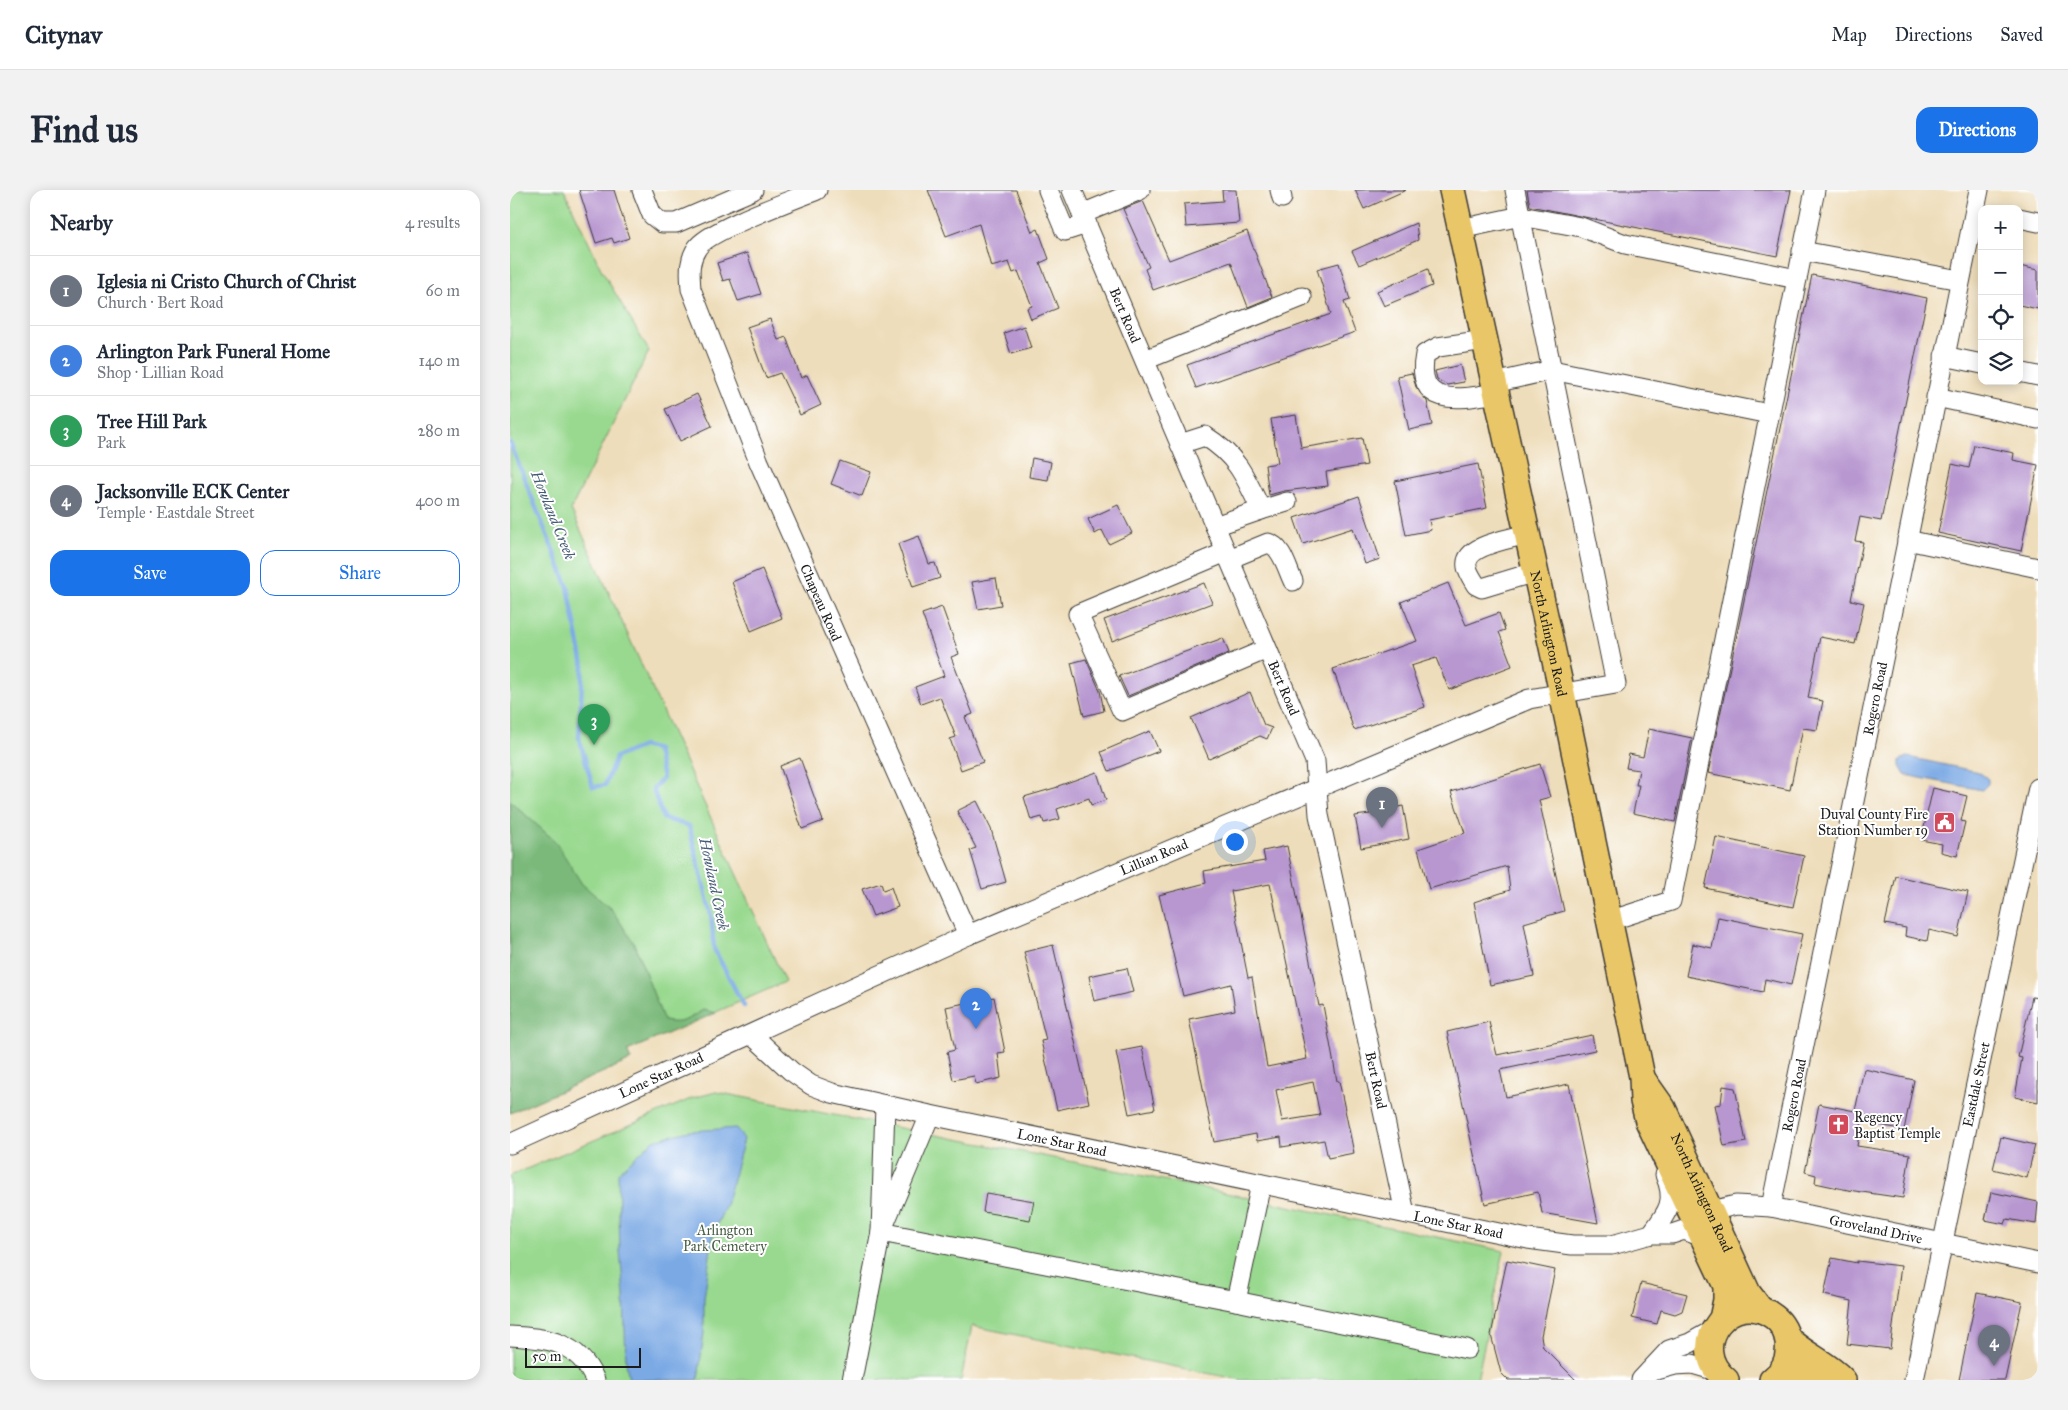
<!DOCTYPE html>
<meta charset="utf-8">
<style>
:root{--surface:#fff;--page:#f2f2f3;--text:#1f2937;--muted:#747a83;--line:#e0e1e3;--accent:#1a73e8}
body{margin:0;font-family:"IM FELL Great Primer",serif;background:var(--page);color:var(--text)}
.controls{position:absolute;right:15px;top:15px;display:grid;overflow:hidden;border-radius:10px;box-shadow:0 2px 12px #0003}
.controls button{width:45px;height:45px;display:grid;place-items:center;padding:0;border:0;border-bottom:1px solid var(--line);background:var(--surface);color:var(--text);font:25px sans-serif}
.scale{position:absolute;left:15px;bottom:12px;width:116px;box-sizing:border-box;padding-left:5px;border:2px solid #1c1c1c;border-top:0;font-size:14px;line-height:18px;white-space:nowrap;color:#1c1c1c;-webkit-text-stroke:4px #fff;paint-order:stroke}
.you{position:absolute;left:724px;top:651px;width:18px;height:18px;margin:-12px;border:4px solid #fff;border-radius:50%;background:#1a73e8;box-shadow:0 0 0 8px #1a73e833}
.badge{display:grid;place-items:center;width:32px;height:32px;border-radius:50%;background:var(--accent);color:#fff;font-size:16px;font-weight:700}
.pin{position:absolute;translate:-50% -41px;filter:drop-shadow(0 1px 2px #0008)}
.pin::after{content:'';position:absolute;top:26px;width:18px;height:15px;background:inherit;clip-path:polygon(0 0,100% 0,50% 100%)}
.list{margin:0;padding:0;list-style:none}
h2{display:flex;justify-content:space-between;align-items:center;height:65px;margin:0;padding:0 20px;font-size:21px}
h2 small{font-size:16px;font-weight:400;color:var(--muted)}
.list li{display:grid;grid-template-columns:32px 1fr auto;gap:15px;align-items:center;box-sizing:border-box;height:70px;padding:0 20px;border-top:1px solid var(--line)}
.list b{display:block;font-size:19px;white-space:nowrap}
.list p{margin:0;font-size:16px;white-space:nowrap;color:var(--muted)}
.list em{font-size:16px;font-style:normal;color:var(--muted)}
.actions{display:flex;gap:10px;padding:15px 20px}
.actions a{flex:1;padding:11px 0;border:1px solid var(--accent);border-radius:15px;text-align:center;font-size:18px;color:var(--accent)}
.actions .main{background:var(--accent);color:#fff}
.icon{flex:none;width:28px;height:28px;fill:none;stroke:currentColor;stroke-width:2;stroke-linecap:round;stroke-linejoin:round}
.map{position:relative;flex:none;width:1528px;height:1190px;overflow:hidden;border-radius:15px}
header{display:flex;align-items:center;gap:30px;box-sizing:border-box;height:70px;padding:0 25px;background:var(--surface);border-bottom:1px solid var(--line)}
header strong{font-size:24px}
nav{display:flex;gap:28px;margin-inline-start:auto;font-size:18px}
.intro{display:flex;align-items:center;justify-content:space-between;box-sizing:border-box;height:120px;padding:0 30px}
h1{margin:0;font-size:35px}
.button{padding:12px 22px;border-radius:15px;background:var(--accent);color:#fff;font-size:18px;font-weight:700}
main{display:flex;gap:30px;padding:0 30px}
aside{flex:1;background:var(--surface);border-radius:15px;box-shadow:0 2px 12px #0003}
.map>svg:first-child{display:block}
.green{fill:#99d98f;stroke:#5a7a56}
.forest{fill:#7ab97a;stroke:#4b6a4b}
.water{fill:#7aa9e4;stroke:#4b6280}
.lines{fill:none;stroke-linecap:round;stroke-linejoin:round}
.stream{stroke:#7aa9e4;stroke-width:4.5}
.building{fill:#b897d0;fill-rule:evenodd}
.minor-casing{stroke:#3c3934;stroke-width:21}
.major-casing{stroke:#3c3934;stroke-width:28}
.minor{stroke:#fff;stroke-width:19}
.major{stroke:#e9c769;stroke-width:25}
.labels{text-anchor:middle;dominant-baseline:central;stroke-width:4;stroke-linejoin:round;paint-order:stroke}
.street-label{font-size:14px;fill:#1c1c1c;stroke:#fff}
.poi-label{font-size:14px;fill:#1c1c1c;stroke:#fff;text-anchor:end}
.park-label{font-size:14px;fill:#485e44;stroke:#fff}
.water-label{font-size:15px;font-style:italic;fill:#465b76;stroke:#fff}
</style>
<header>
<strong>Citynav</strong>
<nav><a>Map</a><a>Directions</a><a>Saved</a></nav>
</header>
<div class="intro"><h1>Find us</h1><a class="button">Directions</a></div>
<main>
<aside>
<h2>Nearby<small>4 results</small></h2>
<ul class="list">
<li><span class="badge" style="background:#6b7280">1</span><div><b>Iglesia ni Cristo Church of Christ</b><p>Church · Bert Road</p></div><em>60 m</em></li>
<li><span class="badge" style="background:#3f7fe0">2</span><div><b>Arlington Park Funeral Home</b><p>Shop · Lillian Road</p></div><em>140 m</em></li>
<li><span class="badge" style="background:#2e9e5b">3</span><div><b>Tree Hill Park</b><p>Park</p></div><em>280 m</em></li>
<li><span class="badge" style="background:#6b7280">4</span><div><b>Jacksonville ECK Center</b><p>Temple · Eastdale Street</p></div><em>400 m</em></li>
</ul>
<div class="actions"><a class="main">Save</a><a>Share</a></div>
</aside>
<div class="map">
<svg width="1528" height="1190" viewBox="0 0 1528 1190">
<rect width="100%" height="100%" fill="#fff"/>
<filter id="ink" filterUnits="userSpaceOnUse"><feTurbulence type="fractalNoise" baseFrequency=".02" numOctaves="2"/><feDisplacementMap in="SourceGraphic" scale="10" xChannelSelector="R" yChannelSelector="G"/><feConvolveMatrix kernelMatrix="1 2 1 2 8 2 1 2 1" color-interpolation-filters="sRGB"/></filter>
<filter id="wash" filterUnits="userSpaceOnUse"><feTurbulence type="fractalNoise" baseFrequency=".0096" numOctaves="4" result="noise"/><feDisplacementMap in="SourceGraphic" scale="20" xChannelSelector="R" yChannelSelector="G"/><feGaussianBlur stdDeviation="1.12" result="paint"/><feColorMatrix in="noise" values="0 0 0 0 0 0 0 0 0 0 0 0 0 0 0 0 0 1.4 0 .05"/><feComposite in="paint" operator="in"/></filter>
<g filter="url(#wash)">
<rect width="100%" height="100%" fill="#eeddba"/>
<path class="green" d="M0 0H54L91 79 139 161 61 319 275 792 117 861 121 870 0 923Z
M206 902 615 982 994 1061 967 1190H731L462 1136 451 1190H0V986L183 908Z"/>
<path class="forest" d="M0 611 45 651 72 694 102 720 124 753 154 831C172 835 178 829 193 820L206 823 117 861 121 870 0 923Z"/>
<path class="water" d="M1398 567 1469 582 1478 589V594L1472 600 1395 585 1390 576V570Z
M226 938 234 949 217 1012 203 1044 194 1109V1142L188 1190H119L116 1173 114 1105 110 1061 108 983 144 950 179 941Z"/>
<g class="lines">
<path class="stream" d="M0 253 58 397 73 476 69 548 83 597 95 595 106 567 133 556 147 560 153 588 143 599 153 628 179 636 201 725 204 759 234 816"/>
</g>
<g id="blocks">
<path class="building" d="M69 0H104L119 48 104 53 102 48 86 53Z
M418 0H506L522 42 528 39 539 69 530 73 548 118 521 129 517 118 522 116 508 81 503 83 499 72 481 77 469 34 436 46Z
M712 0H726L729 33 676 37 674 14 713 11Z
M845 0H896L854 19Z
M1017 0H1281L1267 66 1020 16Z
M633 11 659 70 737 41 762 107 738 117 721 72 643 100 635 79 639 77 613 19Z
M906 33 908 50 849 75 842 61Z
M237 63 251 104 228 111 220 89 213 91 207 73Z
M829 73 840 110 834 112 845 142 686 198 677 175 821 124 807 79Z
M1509 76 1528 80V119L1509 115Z
M918 79 922 96 874 116 867 101Z
M1302 85 1417 108 1371 331 1350 327 1345 351 1353 352 1341 410 1354 413 1345 454 1310 447 1298 508 1313 511 1307 540 1293 538 1280 600 1198 583Z
M260 129 268 150 276 147 291 188 297 185 311 215 290 225 270 183 256 188 237 137Z
M514 136 521 158 501 164 494 143Z
M950 175 954 192 937 195 927 189 925 181Z
M902 183 906 197 917 211 922 235 899 240 887 186Z
M187 204 202 236 170 251 155 219Z
M786 225 791 258 852 248 857 275 816 282 818 296 774 301 759 305 755 275 768 273 761 229Z
M1464 255 1504 263 1503 270 1528 275 1511 361 1428 343 1442 274 1459 278Z
M522 268 541 272 538 290 519 287Z
M330 271 361 282 352 306 321 294Z
M968 274 977 318 919 330 921 340 896 345 885 291Z
M849 306 870 369 855 374 843 338 793 354 784 328Z
M608 315 622 343 599 354 592 340 585 344 578 329Z
M409 346 419 374 425 373 430 388 403 397 388 354Z
M252 379 272 428 241 441 222 392Z
M486 388 491 415 468 419 462 392Z
M694 393 702 413 602 451 594 430Z
M938 393 956 435 989 423 995 440 989 442 1002 476 939 500 926 468 901 476 915 517 844 540 823 479 907 451 891 412Z
M432 417 449 464 441 467 463 524 455 527 473 572 451 580 440 549 446 547 430 507 411 514 405 497 434 486 412 424Z
M713 448 719 463 618 506 609 486Z
M576 469 590 501 594 521 574 526 561 473Z
M740 502 754 535 762 538 757 549 750 546 699 569 681 528Z
M1139 539 1182 548 1165 632 1123 623 1129 595H1126L1129 580 1116 578 1119 564 1133 567Z
M640 541 649 561 599 581 591 562Z
M290 568 313 631 292 639 270 576Z
M1030 574 1040 607 1029 610 1054 721 1014 733 1024 786 980 795 964 712 1000 700 997 676 919 699 908 659 955 643 941 602Z
M587 582 596 610 581 615 579 608 547 619 550 629 534 633 532 627 521 630 514 607 548 597V596Z
M1423 598 1457 606 1451 631 1455 632 1447 666 1431 662 1432 654 1411 650Z
M467 611 481 639 496 692 472 699 460 660 466 658 447 621Z
M877 614 878 619 893 616 899 649 851 658 845 626 860 624 859 617Z
M1206 647 1294 666 1283 717 1195 698Z
M777 656 809 816 813 815 827 891H829L844 963 818 968 814 950 772 957 771 947 747 951 746 944 704 952 679 829 725 820 721 794 673 806 649 705 696 693 694 681 755 671 753 661ZM760 694 797 869 757 877 742 787 738 788 721 701ZM803 892 810 925 772 931 766 900Z
M1386 686 1458 702 1448 747 1419 740 1417 751 1395 746 1396 738 1375 734Z
M371 693 373 700 381 697 388 717 363 726 352 699Z
M1208 727 1292 744 1281 795 1255 789 1253 802 1176 786 1183 754 1202 758Z
M543 755 579 913 547 920 531 851 536 850 514 762Z
M617 778 623 802 584 811 579 786Z
M484 807 495 862 488 863 491 888 466 894 464 886 443 890 437 862 445 860 436 817Z
M1522 807 1528 808V912L1505 907 1512 868 1508 867Z
M979 832 987 865 1082 845 1085 860 990 880 996 907 1059 894 1088 1033 1032 1023 1028 1002 975 1014 937 842Z
M632 857 645 919 619 924 606 862Z
M1354 879 1404 890 1394 940 1352 931 1347 956 1400 964 1393 1008 1338 1000 1305 993 1306 985 1295 982 1309 914 1345 921Z
M1213 896 1225 898 1236 952 1214 956 1205 915 1211 914Z
M1491 947 1525 955 1517 988 1483 979Z
M1481 1002 1528 1012 1526 1034 1497 1029 1495 1034 1475 1030Z
M476 1003 524 1011 520 1030 473 1022Z
M1322 1068 1347 1073V1071L1391 1076 1380 1159 1337 1154 1342 1111 1314 1105Z
M997 1070 1045 1080 1031 1146 1033 1157 1066 1190H998L991 1183 981 1145Z
M1131 1093 1177 1104 1172 1121 1165 1124 1151 1120 1147 1134 1122 1128Z
M1467 1103 1512 1112 1495 1190H1449Z"/>
</g>
</g>
<g filter="url(#ink)">
<use href="#blocks" fill-opacity="0" stroke="#3c3934" stroke-width="1"/>
<g class="lines">
<defs>
<g id="minor">
<path d="M132 0 142 25 152 33H166L243 0"/>
<path id="s1" d="M307 0C283 10 198 40 187 58 178 72 180 84 181 99L249 272 458 745"/>
<path d="M538 0 555 41 577 34"/>
<path id="s2" d="M562 0 805 571 809 625 895 1023"/>
<path d="M770 0 772 8"/>
<path d="M572 24 630 0"/>
<path d="M1509 28 1528 32"/>
<path d="M950 39 1011 26 1071 37 1115 54 1287 89"/>
<path d="M1292 61 1450 90"/>
<path d="M975 150 928 157 915 164C904 219 951 209 986 203"/>
<path d="M1434 166 1472 174"/>
<path d="M635 170 792 107"/>
<path d="M1509 182 1528 186"/>
<path d="M984 193 1042 180 1259 224"/>
<path d="M1426 207 1528 229"/>
<path d="M670 254 695 246C727 266 735 286 751 320L705 336"/>
<path d="M751 320 777 312"/>
<path d="M1017 344C1001 349 953 355 957 377 958 383 963 390 966 395L972 398 1025 382"/>
<path d="M1397 350 1528 378"/>
<path d="M716 362 568 424 612 521 757 459"/>
<path d="M719 369 758 353C772 356 777 379 783 391"/>
<path d="M1099 731 1161 711 1305 0"/>
<path id="s3" d="M242 845 281 881 301 895 322 903 420 925 1018 1049 1062 1055H1102L1141 1044H1162L1174 1040 1192 1047"/>
<path d="M375 915 371 1042 420 925"/>
<path id="s4" d="M0 954 458 745 1019 509 1106 494 1005 0"/>
<path id="s5" d="M1261 1017 1469 0"/>
<path id="s6" d="M1201 1021 1226 1015 1261 1017 1528 1073"/>
<path d="M1141 1044C1157 1023 1167 1012 1155 985"/>
<path d="M726 1111 751 994"/>
<path d="M0 1146C37 1148 68 1151 85 1190"/>
<path d="M1139 1182 1165 1175 1182 1174 1206 1181"/>
<path d="M342 1190 371 1042 726 1111 957 1159"/>
<path d="M1131 1190 1159 1160 1180 1153 1203 1140"/>
<path id="s7" d="M1404 1190 1528 598"/>
</g>
<g id="major">
<path id="s8" d="M942 0 1052 503 1132 887 1133 911 1138 931 1216 1096V1110L1212 1129"/>
<path id="s9" d="M1134 891 1153 918 1238 1103 1251 1120"/>
<path d="M1278 1149C1295 1165 1317 1173 1333 1190"/>
<path d="M1266 1187 1293 1185 1312 1190"/>
<path d="M1216 1190C1173 1155 1223 1095 1264 1127 1272 1133 1277 1143 1278 1153 1280 1168 1274 1181 1262 1190"/>
</g>
</defs>
<use href="#minor" class="minor-casing"/>
<use href="#major" class="major-casing"/>
<use href="#minor" class="minor"/>
<use href="#major" class="major"/>
</g>
</g>
<defs>
<symbol id="civic-square" viewBox="-11 -11 22 22"><rect x="-9" y="-9" width="18" height="18" rx="4" fill="#d1495b" stroke="#fff"/><path d="M-.6-6.5H3V-4.5H.6V-3L4-1V1h2V6H-6V1h2V-1L-.6-3ZM-1.2 2.5V6h2.4V2.5Z" fill="#fff"/></symbol>
<symbol id="church-square" viewBox="-11 -11 22 22"><rect x="-9" y="-9" width="18" height="18" rx="4" fill="#d1495b" stroke="#fff"/><path d="M-1.2-6h2.4v3.5h3.3v2.4h-3.3V6h-2.4V-.1h-3.3v-2.4h3.3Z" fill="#fff"/></symbol>
</defs>
<g fill-rule="evenodd">
<use href="#civic-square" x="1422" y="620" width="25" height="25"/>
<use href="#church-square" x="1316" y="922" width="25" height="25"/>
</g>
<g class="labels">
<g class="street-label">
<text stroke="none"><textPath href="#s2" startOffset="136">Bert Road</textPath></text>
<text stroke="none"><textPath href="#s1" startOffset="516">Chapeau Road</textPath></text>
<text stroke="none"><textPath href="#s8" startOffset="454">North Arlington Road</textPath></text>
<text stroke="none"><textPath href="#s2" startOffset="541">Bert Road</textPath></text>
<text stroke="none"><textPath href="#s5" startOffset="519">Rogero Road</textPath></text>
<text stroke="none"><textPath href="#s4" startOffset="705">Lillian Road</textPath></text>
<text stroke="none"><textPath href="#s4" startOffset="166">Lone Star Road</textPath></text>
<text stroke="none"><textPath href="#s2" startOffset="946">Bert Road</textPath></text>
<text stroke="none"><textPath href="#s7" startOffset="302">Eastdale Street</textPath></text>
<text stroke="none"><textPath href="#s5" startOffset="114">Rogero Road</textPath></text>
<text stroke="none"><textPath href="#s3" startOffset="335">Lone Star Road</textPath></text>
<text stroke="none"><textPath href="#s9" startOffset="126">North Arlington Road</textPath></text>
<text stroke="none"><textPath href="#s3" startOffset="740">Lone Star Road</textPath></text>
<text stroke="none"><textPath href="#s6" startOffset="168">Groveland Drive</textPath></text>
</g>
<g class="poi-label">
<text x="1418" y="624">Duval County Fire<tspan x="1418" dy="16">Station Number 19</tspan></text>
<text x="1344" y="927" text-anchor="start">Regency<tspan x="1344" dy="16">Baptist Temple</tspan></text>
</g>
<g class="park-label">
<text x="215" y="1040">Arlington<tspan x="215" dy="16">Park Cemetery</tspan></text>
</g>
<g class="water-label">
<text transform="translate(43 325) rotate(68)">Howland Creek</text>
<text transform="translate(204 694) rotate(78)">Howland Creek</text>
</g>
</g>
</svg>
<div class="controls">
<button>+</button>
<button>−</button>
<button><svg class="icon" aria-label="locate" viewBox="0 0 24 24"><circle cx="12" cy="12" r="6"/><path d="M12 2v4M12 18v4M2 12h4M18 12h4"/></svg></button>
<button><svg class="icon" aria-label="layers" viewBox="0 0 24 24"><path d="M12 4l9 5-9 5-9-5zM3 14l9 5 9-5"/></svg></button>
</div>
<div class="scale">50 m</div>
<div class="you"></div>
<div class="pin badge" style="left:872px;top:638px;background:#6b7280">1</div>
<div class="pin badge" style="left:466px;top:839px;background:#3f7fe0">2</div>
<div class="pin badge" style="left:84px;top:555px;background:#2e9e5b">3</div>
<div class="pin badge" style="left:1484px;top:1176px;background:#6b7280">4</div>
</div>
</main>
